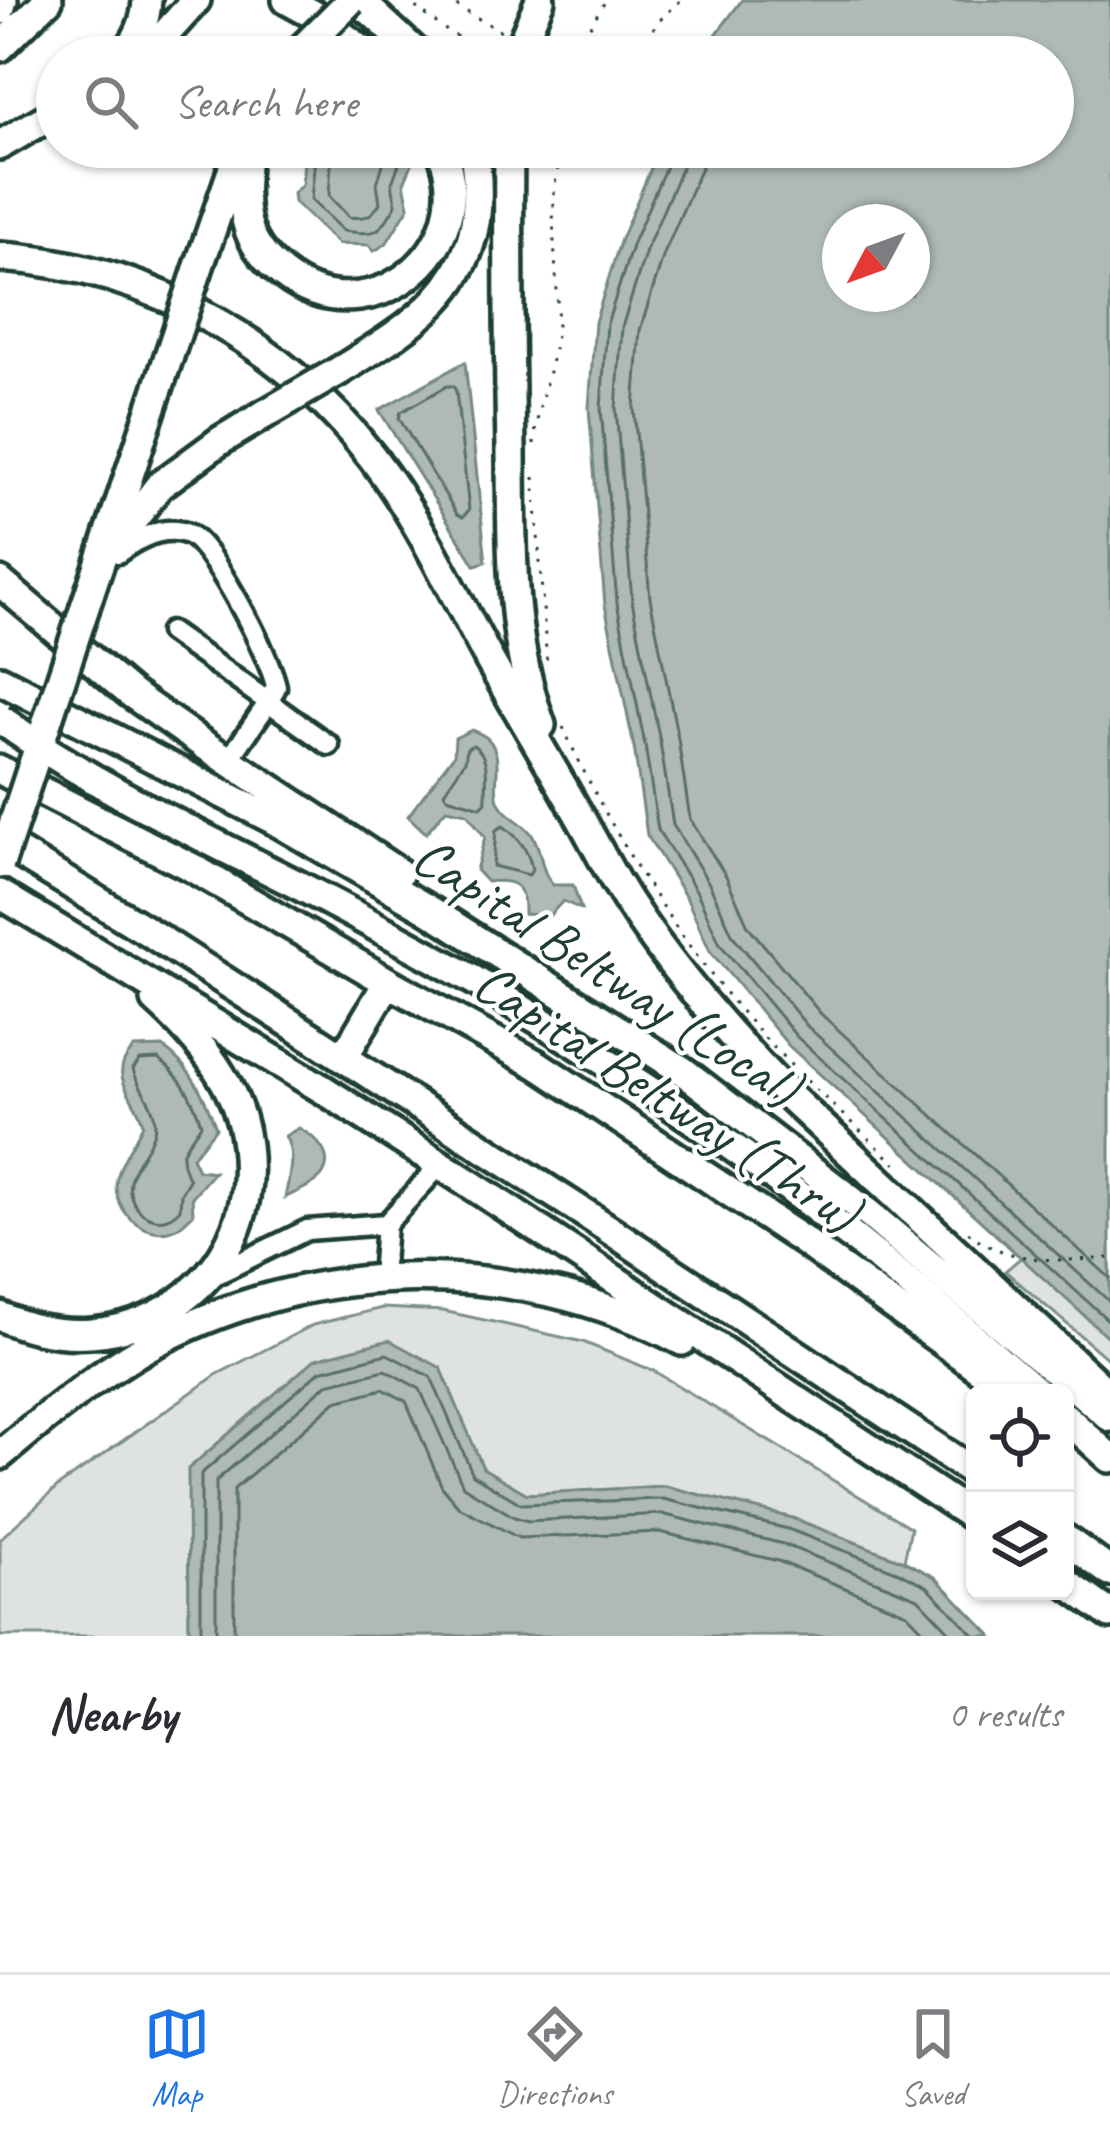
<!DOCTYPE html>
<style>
:root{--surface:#fff;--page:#f7f7f7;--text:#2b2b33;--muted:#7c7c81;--line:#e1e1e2;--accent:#1a73e8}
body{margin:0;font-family:Caveat,sans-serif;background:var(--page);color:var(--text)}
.controls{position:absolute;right:36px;bottom:36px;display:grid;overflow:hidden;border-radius:18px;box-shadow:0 3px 9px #0004}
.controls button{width:108px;height:108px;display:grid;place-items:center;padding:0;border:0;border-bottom:3px solid var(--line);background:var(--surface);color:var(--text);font:60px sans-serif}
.compass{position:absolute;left:822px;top:204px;width:108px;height:108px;border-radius:50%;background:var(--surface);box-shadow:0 3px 9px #0004;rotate:229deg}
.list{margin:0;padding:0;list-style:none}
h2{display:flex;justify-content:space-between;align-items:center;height:156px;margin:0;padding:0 48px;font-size:51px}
h2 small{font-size:39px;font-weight:400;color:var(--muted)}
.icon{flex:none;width:66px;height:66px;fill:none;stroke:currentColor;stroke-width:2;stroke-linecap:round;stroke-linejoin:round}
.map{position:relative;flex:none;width:1110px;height:1636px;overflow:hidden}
.search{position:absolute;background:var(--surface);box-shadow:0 3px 9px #0004;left:36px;right:36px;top:36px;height:132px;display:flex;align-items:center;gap:30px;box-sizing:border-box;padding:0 42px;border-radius:66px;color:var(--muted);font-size:45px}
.sheet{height:336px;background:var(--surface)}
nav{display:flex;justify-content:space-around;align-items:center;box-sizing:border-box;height:168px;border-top:3px solid var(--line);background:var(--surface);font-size:33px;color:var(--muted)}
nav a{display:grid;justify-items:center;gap:6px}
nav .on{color:var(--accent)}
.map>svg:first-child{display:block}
.green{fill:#dee3e2;stroke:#7e908b;stroke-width:3}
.water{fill:#afbab7;stroke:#758883;stroke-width:3;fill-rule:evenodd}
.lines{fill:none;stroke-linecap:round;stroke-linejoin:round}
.shore{stroke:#596f68;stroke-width:3}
.minor-casing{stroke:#1f3d34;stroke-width:27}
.highway-casing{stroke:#1f3d34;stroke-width:36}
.path{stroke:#1f3d34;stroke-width:3;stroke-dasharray:3 9;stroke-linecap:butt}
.minor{stroke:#fff;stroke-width:18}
.highway{stroke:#fff;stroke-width:27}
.highway-bridge-casing{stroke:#1f3d34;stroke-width:36;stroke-linecap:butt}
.highway-bridge{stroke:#fff;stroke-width:27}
.labels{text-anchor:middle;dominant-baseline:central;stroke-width:9;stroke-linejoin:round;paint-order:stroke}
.street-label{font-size:57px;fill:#1f3d34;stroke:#fff}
</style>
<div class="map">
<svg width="1110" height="1636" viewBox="0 0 1110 1636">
<rect width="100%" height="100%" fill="#fff"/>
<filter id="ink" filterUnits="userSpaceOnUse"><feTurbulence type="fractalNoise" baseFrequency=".00833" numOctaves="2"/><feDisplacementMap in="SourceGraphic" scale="24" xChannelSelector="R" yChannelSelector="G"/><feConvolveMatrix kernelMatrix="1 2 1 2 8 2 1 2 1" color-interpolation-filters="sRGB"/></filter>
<g filter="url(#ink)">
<path class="green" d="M1110 1246V1361L1005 1271 1031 1249Z
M382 1308 443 1311 512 1326 583 1342 654 1371 911 1528 904 1561 792 1518 665 1486 527 1494 483 1469 441 1368 189 1469V1636H0V1539L60 1485 216 1375 313 1325Z"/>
<path class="water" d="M742 0H1110V1339L789 1046 710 951 687 899 647 835 634 747 605 605 589 408 595 322 621 239 660 147H1053V57H689L715 36ZM840 222H912V294H840Z
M305 147H408L414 159 404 183 409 207 386 244 374 251 369 245 338 244 294 202 293 193 302 185Z
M465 362 486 562 475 565 379 410Z
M472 730C478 733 485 735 489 740 506 760 489 789 501 806 508 817 522 822 530 832 543 848 539 871 553 885H573L581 909 563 901 549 916 524 914C525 884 514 879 487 882L476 870 485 837 467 813 446 809 426 833 408 816 454 755 455 738Z
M163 1047C192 1068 204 1095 216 1128L192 1157 198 1170 214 1172 192 1197 193 1214C188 1218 184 1224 178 1227 151 1243 117 1216 116 1187 116 1167 135 1142 143 1124 135 1093 105 1077 134 1048Z
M299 1128C315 1137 337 1156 321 1177 313 1186 295 1192 285 1198 289 1177 296 1155 285 1136Z
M389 1340 441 1368 483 1468 527 1494 665 1486 792 1518 904 1561 935 1577 992 1636H189L188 1469 315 1359Z"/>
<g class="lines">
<path class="shore" d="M316 147 311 200 343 231C377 235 378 235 396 205L392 183 400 161 398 147
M332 147 329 196 349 217C366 219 371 217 380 203L377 183 384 161 383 147
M671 147 670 157 633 243 607 324 601 408 617 603 645 745 658 830 697 892 720 944 797 1037 1110 1322
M686 147 684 162 647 248 622 327 616 408 632 601 660 742 673 825 710 885 733 936 808 1027 1110 1302
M704 147 701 168 664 254 640 330 634 408 650 598 678 739 690 819 726 876 748 926 821 1014 1110 1278
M447 386H453L456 391 469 510 463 517 457 514 399 418 401 412Z
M473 745C492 757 485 782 486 802L481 807 447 797 444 792 465 761 467 748Z
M503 826C519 837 529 850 532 870L529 875 493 866 496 830Z
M158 1059C181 1075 193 1098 201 1124 186 1150 174 1148 189 1180L181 1193 180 1209C173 1216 166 1221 155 1219 145 1217 137 1210 133 1201 118 1172 156 1150 155 1122 154 1102 137 1087 133 1069L140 1060Z
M201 1636V1474L320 1371 387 1354 431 1377 473 1475 521 1504 663 1499 788 1529 899 1572 927 1586 975 1636
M216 1636V1481L327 1384 385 1370 420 1389 463 1486 514 1517 528 1521 662 1514 783 1544 918 1598 954 1636
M234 1636V1489L336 1401 383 1389 406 1401 442 1487 459 1507 519 1538 660 1532 778 1561 907 1613 929 1636"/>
<defs>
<path id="minor" d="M118 553C137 539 163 524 188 534 212 544 272 660 276 687L268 703 228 761
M170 632 329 745
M211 1277 307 1230 386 1224 440 1165
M382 1278 386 1224"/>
<path id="highway" d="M287 0 318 17 371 57
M355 0 372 12 421 57
M0 10 3 0
M0 47 48 0
M123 57C137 40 146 23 147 0
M145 57 196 0
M516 57 540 0
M0 145 57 112
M247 147C244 174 240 204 249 230 255 247 269 263 283 274 370 342 485 246 440 147
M509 147C508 249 509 350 511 451 512 544 508 636 541 725
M0 257C155 267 300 351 388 479 427 536 457 600 490 661 518 711 548 760 576 810 590 834 602 858 616 882 662 959 723 1029 786 1093L1110 1396
M197 272 239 151
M339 371C406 329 473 292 477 204 478 185 477 165 472 147
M117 541 159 486 220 441 265 414
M0 582 129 692 203 744 399 873
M85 607 169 356
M0 680 274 820 431 911 683 1071 869 1214 1110 1417
M0 770 191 867 388 982 538 1065 805 1242 1013 1393
M0 841 155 936 595 1220 975 1473
M0 894 324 1090 467 1182 975 1518
M472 979C568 1037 663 1097 755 1163 854 1234 946 1314 1038 1393
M343 1058 388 982
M0 1316C123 1373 263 1284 246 1145 239 1085 199 1039 156 1000
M1065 1417 1110 1458
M0 1455C46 1416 94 1377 147 1347 310 1257 517 1254 682 1341
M1065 1539 1110 1572
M1065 1582 1110 1614"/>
</defs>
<use href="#minor" class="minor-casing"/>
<use href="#highway" class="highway-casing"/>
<path class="path" d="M406 0 447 31 493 56
M446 0 502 32
M571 57 606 0
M630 57 661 19 681 0
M534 444C537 403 555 365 557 324 560 266 543 203 564 147
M534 477 547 665
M563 727C611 834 683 950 763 1036 805 1081 851 1122 896 1164
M968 1232C1008 1265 1061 1261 1110 1258"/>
<use href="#minor" class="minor"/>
<use href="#highway" class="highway"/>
<defs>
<path id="highway-bridge" d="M302 49 351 0
M169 356 197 272
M265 414 339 371
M0 719C92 785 191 831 292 882 353 913 412 946 472 979
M0 864 85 607"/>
</defs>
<use href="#highway-bridge" class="highway-bridge-casing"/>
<use href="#highway-bridge" class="highway-bridge"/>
</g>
</g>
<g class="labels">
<g class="street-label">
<text transform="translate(607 971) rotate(33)">Capital Beltway (Local)</text>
<text transform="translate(667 1097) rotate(33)">Capital Beltway (Thru)</text>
</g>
</g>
</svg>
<div class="controls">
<button><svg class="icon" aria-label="locate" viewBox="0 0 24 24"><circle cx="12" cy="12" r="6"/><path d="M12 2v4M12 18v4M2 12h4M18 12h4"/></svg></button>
<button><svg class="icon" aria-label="layers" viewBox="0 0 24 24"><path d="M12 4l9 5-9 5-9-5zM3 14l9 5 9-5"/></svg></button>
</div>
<svg class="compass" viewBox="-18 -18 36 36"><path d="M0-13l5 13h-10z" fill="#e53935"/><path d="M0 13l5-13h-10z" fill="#7c7c81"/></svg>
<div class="search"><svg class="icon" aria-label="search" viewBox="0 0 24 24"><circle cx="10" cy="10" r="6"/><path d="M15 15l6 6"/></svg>Search here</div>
</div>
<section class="sheet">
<h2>Nearby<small>0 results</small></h2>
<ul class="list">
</ul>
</section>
<nav>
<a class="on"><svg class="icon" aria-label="map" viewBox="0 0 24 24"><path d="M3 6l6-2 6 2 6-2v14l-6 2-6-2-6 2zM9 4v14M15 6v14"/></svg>Map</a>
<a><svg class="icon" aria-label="directions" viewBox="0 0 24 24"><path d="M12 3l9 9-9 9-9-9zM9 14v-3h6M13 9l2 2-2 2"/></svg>Directions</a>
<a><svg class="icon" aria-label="saved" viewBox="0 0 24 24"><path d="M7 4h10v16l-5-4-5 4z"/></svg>Saved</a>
</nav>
